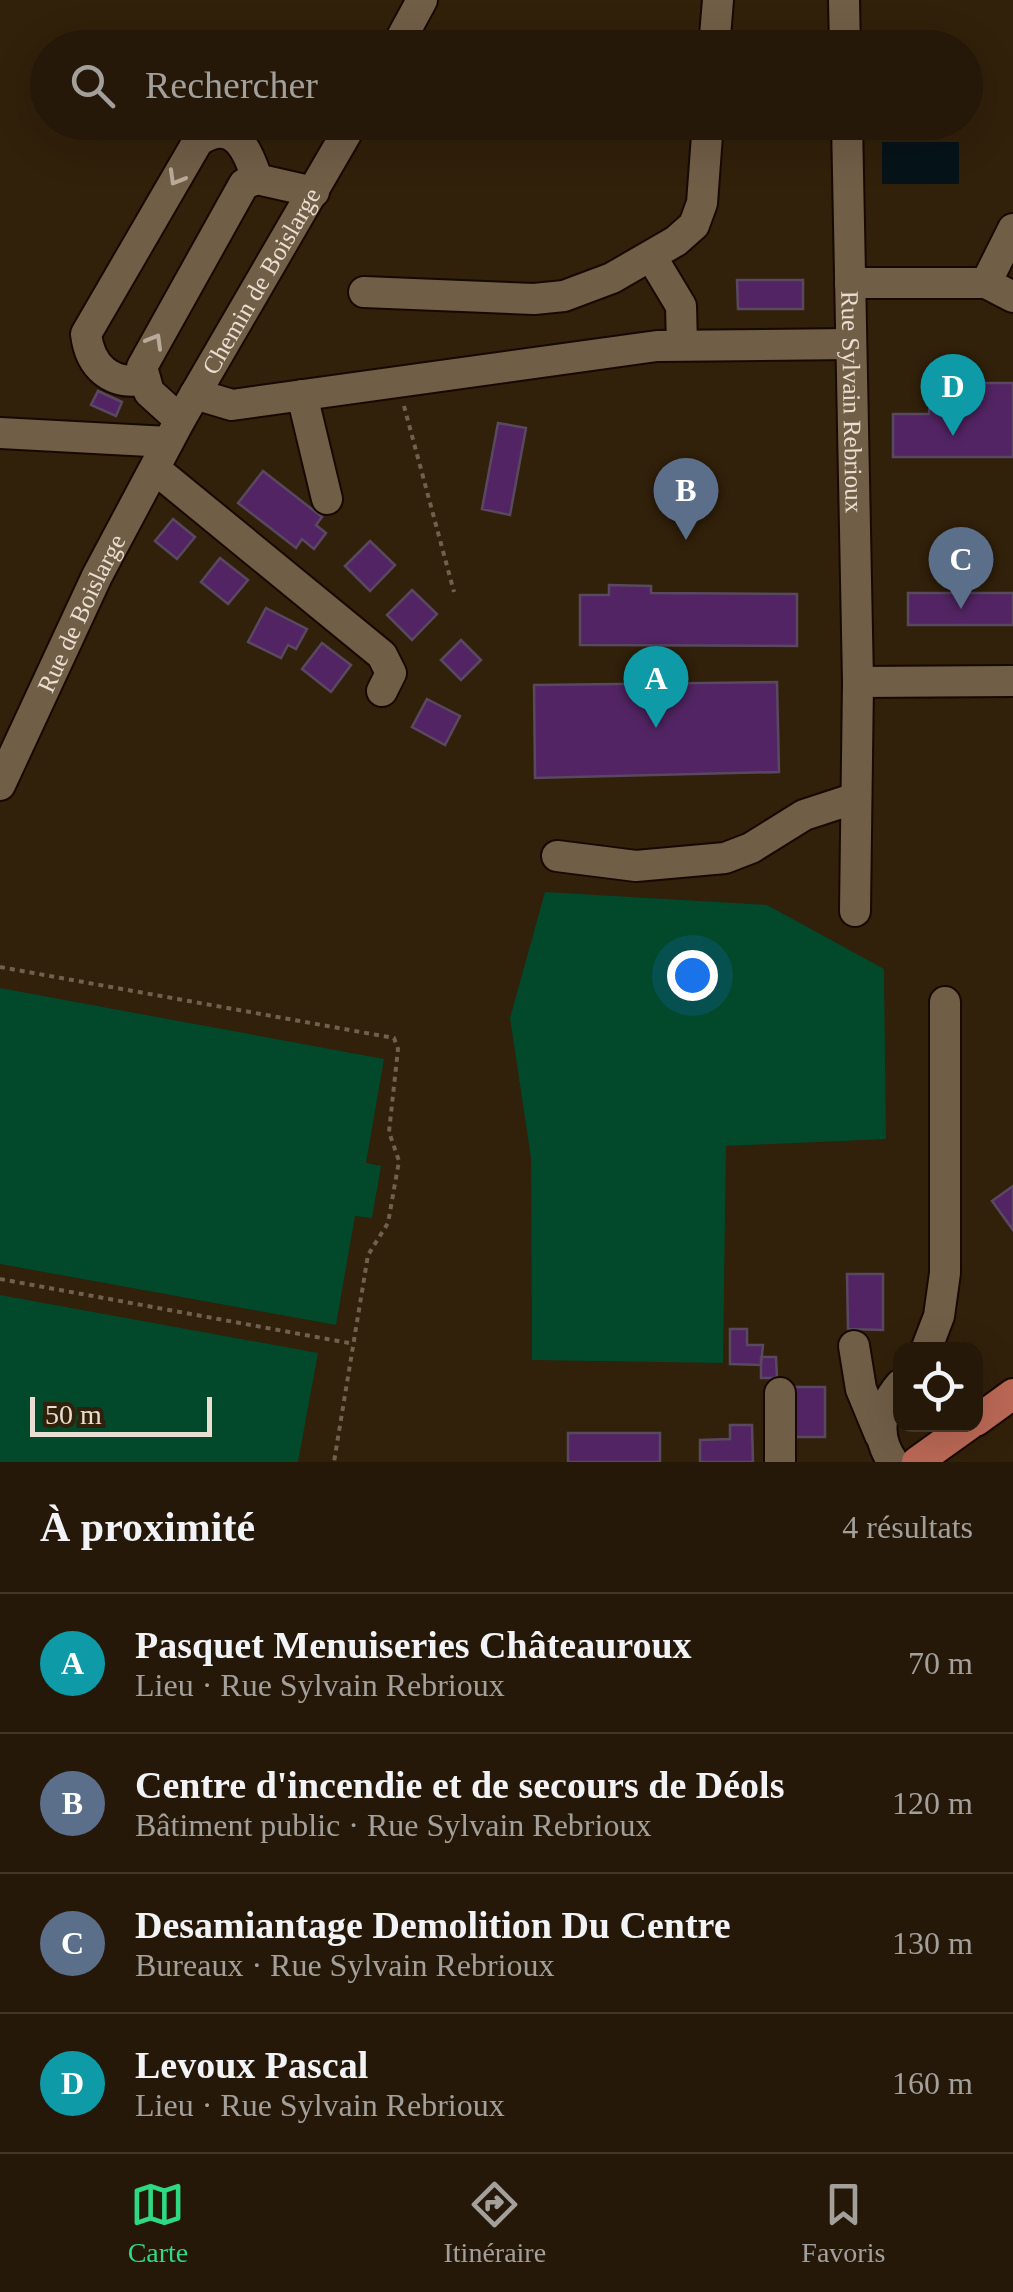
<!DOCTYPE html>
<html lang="fr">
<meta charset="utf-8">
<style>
:root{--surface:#251808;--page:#2d2112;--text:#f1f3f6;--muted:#a3a09c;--line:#423729;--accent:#2fd883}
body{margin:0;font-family:Georgia,serif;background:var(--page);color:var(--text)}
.controls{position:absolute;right:30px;bottom:30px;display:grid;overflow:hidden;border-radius:20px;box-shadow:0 10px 40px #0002}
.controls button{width:90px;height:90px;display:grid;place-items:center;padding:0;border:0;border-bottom:2px solid var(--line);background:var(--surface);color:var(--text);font:50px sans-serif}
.scale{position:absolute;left:30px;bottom:25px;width:182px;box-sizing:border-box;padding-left:10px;border:5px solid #e9ded1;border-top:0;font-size:28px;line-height:35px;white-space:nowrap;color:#e9ded1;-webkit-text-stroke:8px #31200a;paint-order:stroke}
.you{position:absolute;left:692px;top:975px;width:35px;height:35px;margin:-25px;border:8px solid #fff;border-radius:50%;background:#1a73e8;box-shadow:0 0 0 15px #1a73e833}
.badge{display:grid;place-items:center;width:65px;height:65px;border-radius:50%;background:var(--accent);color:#fff;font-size:32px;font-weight:700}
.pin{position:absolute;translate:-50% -82px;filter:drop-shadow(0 2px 5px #0008)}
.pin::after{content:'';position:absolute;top:52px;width:35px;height:30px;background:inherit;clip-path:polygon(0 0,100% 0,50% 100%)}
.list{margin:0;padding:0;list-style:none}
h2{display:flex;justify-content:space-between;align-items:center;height:130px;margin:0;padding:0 40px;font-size:42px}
h2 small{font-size:32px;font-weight:400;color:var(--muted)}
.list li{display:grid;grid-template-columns:65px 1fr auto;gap:30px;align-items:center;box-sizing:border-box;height:140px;padding:0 40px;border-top:2px solid var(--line)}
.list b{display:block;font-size:38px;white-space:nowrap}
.list p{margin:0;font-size:32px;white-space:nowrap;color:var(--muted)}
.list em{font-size:32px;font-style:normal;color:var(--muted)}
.icon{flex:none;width:55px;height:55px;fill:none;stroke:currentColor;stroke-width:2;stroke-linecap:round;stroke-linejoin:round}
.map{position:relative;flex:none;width:1013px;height:1462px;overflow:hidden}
.search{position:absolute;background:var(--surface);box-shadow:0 10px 40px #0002;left:30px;right:30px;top:30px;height:110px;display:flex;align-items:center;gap:25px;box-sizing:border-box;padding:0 35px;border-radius:55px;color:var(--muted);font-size:38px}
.sheet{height:690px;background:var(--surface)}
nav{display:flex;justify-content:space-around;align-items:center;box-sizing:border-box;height:140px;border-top:2px solid var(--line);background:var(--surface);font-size:28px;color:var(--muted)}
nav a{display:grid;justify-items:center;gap:5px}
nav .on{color:var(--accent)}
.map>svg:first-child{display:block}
.green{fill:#02482b}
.water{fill:#061318}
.building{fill:#522463;stroke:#594960;stroke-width:2.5}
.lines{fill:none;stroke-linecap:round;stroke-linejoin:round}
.minor-casing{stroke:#180900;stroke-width:34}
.major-casing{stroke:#180900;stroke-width:34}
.path{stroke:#70614e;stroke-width:4;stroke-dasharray:5 5;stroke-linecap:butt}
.minor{stroke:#715e47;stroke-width:30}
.major{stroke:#bb6855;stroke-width:30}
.oneway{stroke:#b9ab9a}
.labels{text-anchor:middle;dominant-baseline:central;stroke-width:10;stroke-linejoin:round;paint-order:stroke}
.street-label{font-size:25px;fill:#e9ded1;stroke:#31200a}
</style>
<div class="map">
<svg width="1013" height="1462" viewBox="0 0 1013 1462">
<rect width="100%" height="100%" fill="#31200a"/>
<path class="green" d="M545 892 767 905 884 969 886 1139 726 1146 723 1363 532 1360 531 1158 510 1018Z
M0 988 384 1059 366 1163 381 1166 372 1218 355 1216 336 1325 0 1264Z
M0 1295 318 1353 298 1462H0Z"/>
<path class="water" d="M882 142H959V184H882Z"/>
<path class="building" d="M737 280H803V309H738Z
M930 383H1013V457H893V414H929Z
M98 391 122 402 116 416 91 405Z
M498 423 526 428 510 515 482 509Z
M263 471 322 517 316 525 326 533 314 549 302 539 296 548 238 503Z
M173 519 195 537 177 559 155 541Z
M370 541 395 565 370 591 345 566Z
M220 558 248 580 228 604 201 582Z
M609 585 651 586V593L797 594V646L580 645V595H609Z
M412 590 437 614 412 640 387 615Z
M908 593H1013V625H908Z
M266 608 307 629 296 649 288 645 281 658 248 642Z
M461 640 481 660 461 680 441 660Z
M322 643 351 665 331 692 302 669Z
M777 682 779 772 535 778 534 685Z
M427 699 460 716 445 745 412 727Z
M1013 1186V1230L992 1201Z
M847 1274H883V1330L848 1329Z
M730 1329H747V1345H763L761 1365 730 1364Z
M761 1357H776L777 1378H761Z
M792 1387H825V1437H792Z
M730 1425H752L753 1462H700V1440L730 1439Z
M568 1433H660V1462H568Z"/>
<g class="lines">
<defs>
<g id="minor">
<path d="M844 0 845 48"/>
<path d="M396 48 422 0"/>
<path d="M714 48 718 0"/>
<path id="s1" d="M847 122 858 682 855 911"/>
<path d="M651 256 681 306 682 345"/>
<path d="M850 283H986L1013 297"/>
<path d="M986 283 1013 229"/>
<path d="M364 292 534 299 564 296 612 278 676 241 694 225 702 203 708 122"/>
<path d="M143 380C111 385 90 367 86 334L198 141C234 117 248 150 257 179"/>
<path d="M195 394 232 405 657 346 851 344"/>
<path d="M302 395 327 499"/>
<path d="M180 420 149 392 142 367 244 184 257 179 314 192"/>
<path d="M0 433 168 442"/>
<path d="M155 469 382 655 391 673 382 691"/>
<path d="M858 682 1013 681"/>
<path id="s2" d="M0 785 97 576 180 420 353 122"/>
<path d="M557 856 636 866 725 858 751 848 804 815 856 798"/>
<path d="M854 1346 861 1389 880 1435"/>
<path d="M926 1350 939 1316 945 1273V1002"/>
<path d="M780 1393V1462"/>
<path d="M893 1462C874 1435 880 1409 900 1385"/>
</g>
<path id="major" d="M976 1421 1013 1394
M917 1462 970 1424"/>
</defs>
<use href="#minor" class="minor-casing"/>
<use href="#major" class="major-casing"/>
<path class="path" d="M404 406 454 592
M0 967 394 1038 398 1049 389 1132 399 1161 388 1223 368 1255 334 1462
M0 1279 349 1343"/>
<use href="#minor" class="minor"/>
<use href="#major" class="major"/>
</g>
<defs><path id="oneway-chevron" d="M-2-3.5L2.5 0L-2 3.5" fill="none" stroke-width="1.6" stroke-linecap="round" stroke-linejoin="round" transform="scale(2.5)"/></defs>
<g class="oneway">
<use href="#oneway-chevron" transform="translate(176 178) rotate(120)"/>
<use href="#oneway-chevron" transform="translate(155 341) rotate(-60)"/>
</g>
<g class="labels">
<g class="street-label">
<text stroke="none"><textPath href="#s2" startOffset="568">Chemin de Boislarge</textPath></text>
<text stroke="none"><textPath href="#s1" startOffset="280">Rue Sylvain Rebrioux</textPath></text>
<text stroke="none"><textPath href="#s2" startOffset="190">Rue de Boislarge</textPath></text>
</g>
</g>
</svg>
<div class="controls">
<button><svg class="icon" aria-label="locate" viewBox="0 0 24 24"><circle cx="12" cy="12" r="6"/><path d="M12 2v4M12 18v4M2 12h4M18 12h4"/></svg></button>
</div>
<div class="scale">50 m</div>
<div class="you"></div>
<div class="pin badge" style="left:656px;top:728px;background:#0f9aa8">A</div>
<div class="pin badge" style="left:686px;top:540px;background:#5c6f8a">B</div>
<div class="pin badge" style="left:961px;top:609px;background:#5c6f8a">C</div>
<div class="pin badge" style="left:953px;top:436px;background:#0f9aa8">D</div>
<div class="search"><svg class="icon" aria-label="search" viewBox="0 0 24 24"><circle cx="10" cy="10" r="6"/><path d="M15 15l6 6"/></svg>Rechercher</div>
</div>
<section class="sheet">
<h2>À proximité<small>4 résultats</small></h2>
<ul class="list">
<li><span class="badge" style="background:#0f9aa8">A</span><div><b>Pasquet Menuiseries Châteauroux</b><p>Lieu · Rue Sylvain Rebrioux</p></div><em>70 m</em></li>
<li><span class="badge" style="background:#5c6f8a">B</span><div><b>Centre d'incendie et de secours de Déols</b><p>Bâtiment public · Rue Sylvain Rebrioux</p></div><em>120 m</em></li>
<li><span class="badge" style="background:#5c6f8a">C</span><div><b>Desamiantage Demolition Du Centre</b><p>Bureaux · Rue Sylvain Rebrioux</p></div><em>130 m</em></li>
<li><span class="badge" style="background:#0f9aa8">D</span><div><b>Levoux Pascal</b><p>Lieu · Rue Sylvain Rebrioux</p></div><em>160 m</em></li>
</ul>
</section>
<nav>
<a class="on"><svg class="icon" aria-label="map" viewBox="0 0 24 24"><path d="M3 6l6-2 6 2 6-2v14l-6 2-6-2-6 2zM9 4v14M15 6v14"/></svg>Carte</a>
<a><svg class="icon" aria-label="directions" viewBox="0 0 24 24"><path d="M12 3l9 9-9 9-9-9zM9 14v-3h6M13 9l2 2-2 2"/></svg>Itinéraire</a>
<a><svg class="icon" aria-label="saved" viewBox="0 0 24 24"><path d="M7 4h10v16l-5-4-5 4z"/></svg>Favoris</a>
</nav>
